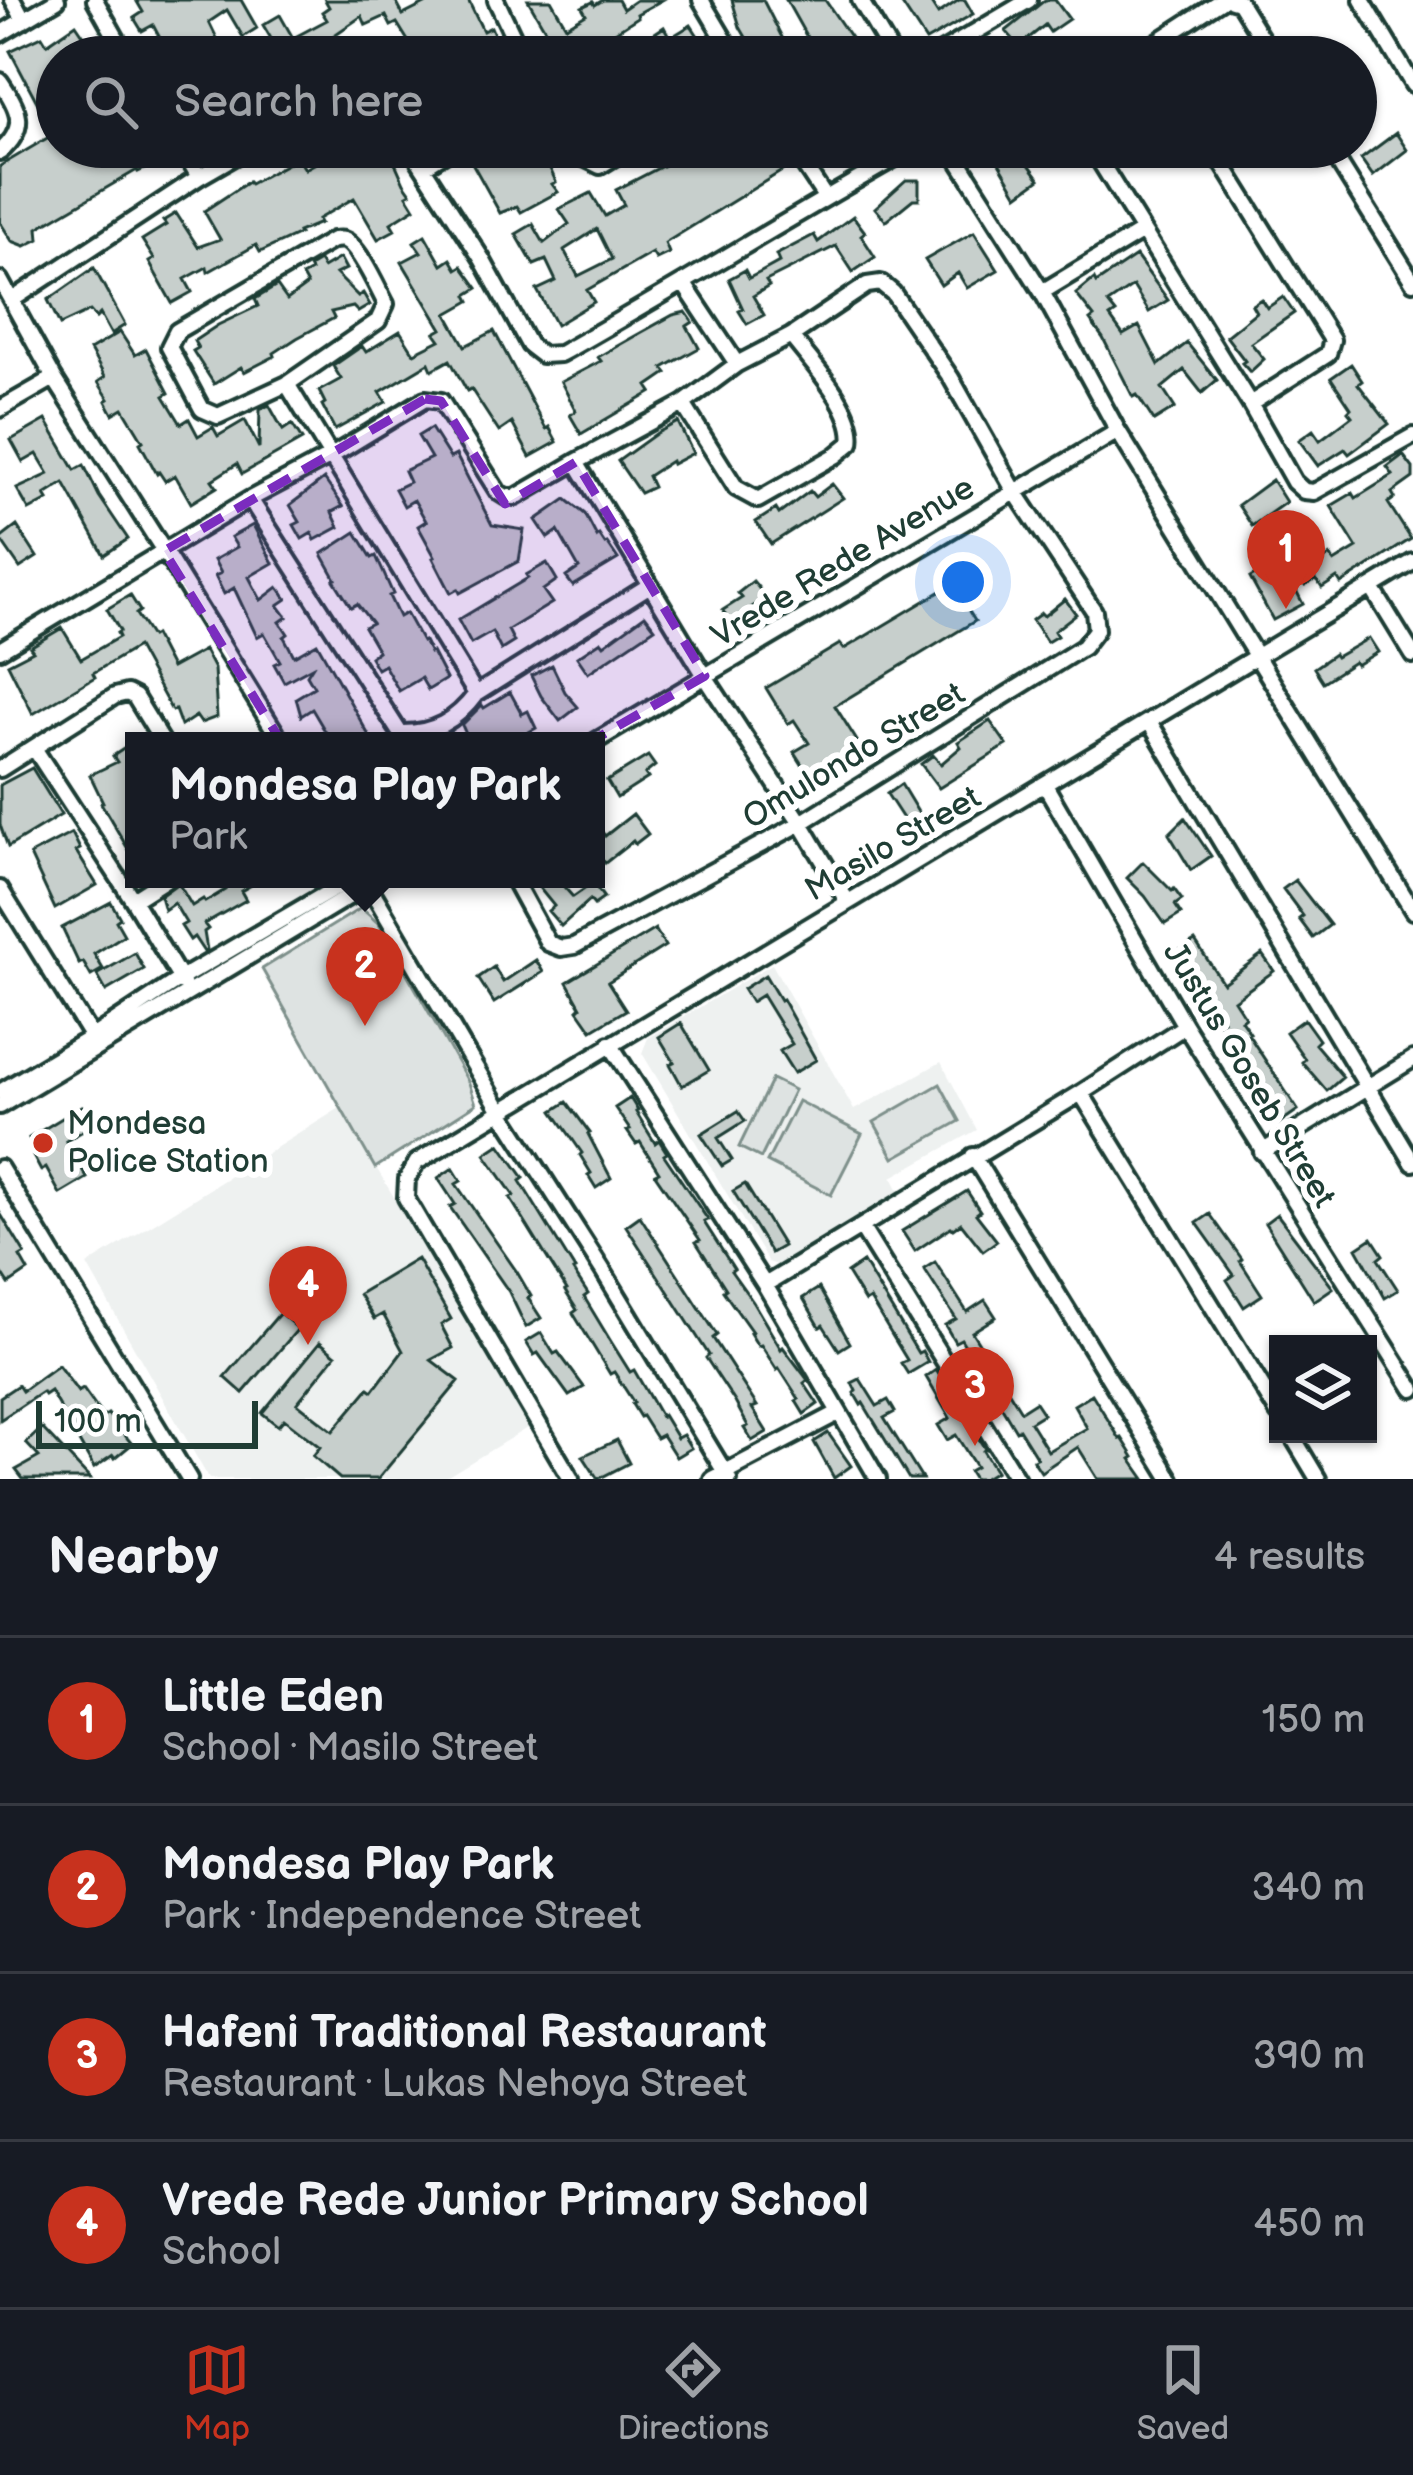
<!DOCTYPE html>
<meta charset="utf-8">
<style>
:root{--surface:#171b24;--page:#242831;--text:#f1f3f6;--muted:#9ea1a6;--line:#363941;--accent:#c8321e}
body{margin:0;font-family:"Balsamiq Sans",sans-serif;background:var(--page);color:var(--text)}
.controls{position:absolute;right:36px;bottom:36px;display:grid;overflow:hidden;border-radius:0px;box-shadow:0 3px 9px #0004}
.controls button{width:108px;height:108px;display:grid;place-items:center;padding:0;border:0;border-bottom:3px solid var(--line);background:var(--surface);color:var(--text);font:60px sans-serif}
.scale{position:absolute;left:36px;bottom:30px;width:222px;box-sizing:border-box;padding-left:12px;border:6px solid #1f3d34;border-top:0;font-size:33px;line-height:42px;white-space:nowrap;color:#1f3d34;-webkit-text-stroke:9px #fff;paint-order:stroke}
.you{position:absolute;left:963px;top:582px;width:42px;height:42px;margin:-30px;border:9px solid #fff;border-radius:50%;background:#1a73e8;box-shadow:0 0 0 18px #1a73e833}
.badge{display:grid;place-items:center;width:78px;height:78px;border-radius:50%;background:var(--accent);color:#fff;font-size:39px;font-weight:700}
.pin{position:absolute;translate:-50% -99px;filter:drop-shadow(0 3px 6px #0008)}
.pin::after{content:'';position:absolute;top:63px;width:42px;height:36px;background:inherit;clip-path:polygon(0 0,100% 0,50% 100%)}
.popup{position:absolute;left:125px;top:732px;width:480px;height:156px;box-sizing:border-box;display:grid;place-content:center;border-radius:0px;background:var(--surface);filter:drop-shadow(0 3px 9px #0005);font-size:39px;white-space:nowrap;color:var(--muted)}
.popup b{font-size:45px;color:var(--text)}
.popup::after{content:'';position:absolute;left:50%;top:100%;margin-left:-24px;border:24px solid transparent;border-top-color:var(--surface)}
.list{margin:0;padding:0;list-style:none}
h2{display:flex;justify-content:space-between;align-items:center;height:156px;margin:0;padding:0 48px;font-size:51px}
h2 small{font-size:39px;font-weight:400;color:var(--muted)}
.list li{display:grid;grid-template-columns:78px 1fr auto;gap:36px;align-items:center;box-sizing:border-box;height:168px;padding:0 48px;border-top:3px solid var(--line)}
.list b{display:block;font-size:45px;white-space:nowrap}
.list p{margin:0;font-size:39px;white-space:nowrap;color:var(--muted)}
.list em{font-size:39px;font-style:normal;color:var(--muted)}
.icon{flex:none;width:66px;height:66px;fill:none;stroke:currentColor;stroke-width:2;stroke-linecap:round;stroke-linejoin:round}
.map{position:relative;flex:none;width:1413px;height:1479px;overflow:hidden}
.search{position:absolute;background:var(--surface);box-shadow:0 3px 9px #0004;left:36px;right:36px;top:36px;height:132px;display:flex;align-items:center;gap:30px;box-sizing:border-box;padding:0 42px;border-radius:66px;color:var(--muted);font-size:45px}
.sheet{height:828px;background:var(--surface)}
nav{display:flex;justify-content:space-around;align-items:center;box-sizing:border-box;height:168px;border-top:3px solid var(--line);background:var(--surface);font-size:33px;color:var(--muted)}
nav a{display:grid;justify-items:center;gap:6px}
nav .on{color:var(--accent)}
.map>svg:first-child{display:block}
.built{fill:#eef1f0}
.green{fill:#dee3e2;stroke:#7e908b;stroke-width:3}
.building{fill:#c7cfcc;stroke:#1f3d34;stroke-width:3;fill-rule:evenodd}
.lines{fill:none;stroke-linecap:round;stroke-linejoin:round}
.minor-casing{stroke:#1f3d34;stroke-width:22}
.minor{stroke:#fff;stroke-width:14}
.marked{fill:#7b2cbf;fill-opacity:0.2;stroke:#7b2cbf;stroke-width:9;stroke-dasharray:24 15;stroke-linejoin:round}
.poi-dot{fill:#c8321e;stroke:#fff;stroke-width:4.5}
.labels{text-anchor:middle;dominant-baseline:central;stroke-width:12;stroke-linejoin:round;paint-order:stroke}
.street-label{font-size:33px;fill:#1f3d34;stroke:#fff}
.poi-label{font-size:33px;fill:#1f3d34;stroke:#fff;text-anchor:start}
</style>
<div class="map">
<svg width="1413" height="1479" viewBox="0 0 1413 1479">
<rect width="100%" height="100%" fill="#fff"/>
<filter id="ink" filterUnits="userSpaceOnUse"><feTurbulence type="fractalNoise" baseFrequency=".00833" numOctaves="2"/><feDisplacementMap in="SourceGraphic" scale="24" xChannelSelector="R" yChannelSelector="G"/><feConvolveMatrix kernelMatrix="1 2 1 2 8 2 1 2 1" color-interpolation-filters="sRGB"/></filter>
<g filter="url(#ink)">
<path class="built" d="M772 964 854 1110 941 1062 977 1130 892 1177 901 1195 785 1267 768 1262 642 1053 648 1038Z
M340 1108 532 1425 443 1479H209L87 1265Z"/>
<path class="green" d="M361 908 379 924 469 1083 476 1104 375 1168 262 969Z
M772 1079 794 1090 761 1158 739 1147Z
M940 1084 960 1121 894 1158 874 1122Z
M798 1101 862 1134 831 1195 767 1162Z"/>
<path class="building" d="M136 0H241L257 28 243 37 227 10 209 22 223 51 244 39 254 57H170L153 25 142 31 134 18 143 12Z
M325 0H395L403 15 433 0H468L483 31 491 27 496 39 454 57H409L404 48 410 44 397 23 391 26 386 16 366 25 362 16 314 49 319 57H282L263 25 280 15 293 38 327 20 322 12 329 7Z
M528 0H551L566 26 586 14 582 7 593 2 595 5 603 0H618L623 9 636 0H662L637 14 638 17 615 32 628 51 654 38 652 35 664 27 670 38 691 25 705 47 698 51 701 57H555L546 38 549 36Z
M732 0H763L792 57H777L770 43 754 51 740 27Z
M786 0H825L864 57H818Z
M899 0H929L938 14 959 0H965L973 14 926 41Z
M1045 0H1055L1069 19 1050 32 1045 25 1019 46 1006 31Z
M76 24 89 43 97 39 105 53 99 57H57V147H149L157 163 138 172 137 170 38 228 39 239 25 246 12 241 0 222V166L54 134 10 51 42 36 47 44Z
M1396 133 1407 150 1373 176 1361 159Z
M345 147H350L354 154 365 147H388L404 183 411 193 407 195 415 208 391 223 395 230 378 239 354 198 318 219 320 223 298 232 299 234 260 252 256 245 208 272 207 267 185 279 192 292 172 303 149 262 154 259 142 240 166 225 163 221 176 213 198 247 220 239 204 211 248 182 250 184 298 158 305 169Z
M479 147H543L552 161 548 164 556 182 552 184 558 192 521 212 517 206 500 213 471 161 481 153Z
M676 147H703L710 155 717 153 721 159 736 147H768L782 171 665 243 669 253 656 259 652 253 587 290 594 302 556 325 537 290 556 281 546 260 534 265 516 234 533 224 544 243 569 224 559 209 591 193 605 216 624 205 616 190 666 164 661 154ZM597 229 612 259 578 276 564 250Z
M1008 147H1016L1040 179 1018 195 995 156Z
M906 180H919V199H913L886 221 875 208Z
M853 216 865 232 861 235 875 257 853 272 836 246 766 281 769 286 753 296 764 315 747 324 739 311 743 309 729 279 745 270 749 278 761 272 779 262 776 255 814 235 818 242Z
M974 232 998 270 967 288 958 273 941 285 925 260Z
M425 235 442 265 451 259 457 269 462 266 478 288 467 295 470 301 447 314 465 346 494 331 546 429 549 427 557 442 530 457 512 423 499 432 471 389 467 391 450 360 432 370 429 363 380 392 386 402 335 430 322 405 325 403 319 391 341 379 333 366 362 346 366 352 400 331 414 353 440 340 435 333 442 329 402 262 421 252 414 242Z
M1136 256 1168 300 1149 312 1133 286 1108 303 1116 313 1110 317 1123 335 1139 326 1159 365 1187 343 1217 380 1202 393 1184 370 1162 388 1175 408 1154 421 1137 395 1133 397 1103 338 1090 320 1094 317 1076 294 1094 279 1096 283Z
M340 258 346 269 336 274 358 296 363 293 370 305 358 312 353 307 331 312 334 318 297 338 274 353 275 356 244 372 241 367 214 384 193 351 198 348 194 341 218 325 258 306 255 299 277 286 287 300 307 285 302 276 311 271 309 267 319 261 323 268Z
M94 268 125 325 111 334 100 314 96 318 90 311 60 325 48 300Z
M1283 297 1294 313 1251 343 1264 359 1250 372 1242 363 1245 361 1226 336 1256 312 1252 305 1261 299 1267 308Z
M686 312 693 322 687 326 699 348 663 368 667 373 648 386 652 392 581 434 570 415 576 411 561 382 601 361 598 357 635 336 673 315Z
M120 332 135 355 146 349 169 393 164 396 181 424 189 419 198 436 213 427 218 436 245 420 259 448 260 410 269 405 283 430 292 424 302 440 242 474 237 464 212 480 217 487 191 503 175 475 165 481 159 472 157 474 140 443 143 441 123 408 113 414 106 401 109 399 98 382 105 377 90 350Z
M1351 364 1362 381 1358 384 1389 424 1349 454 1345 449 1318 466 1299 440 1313 430 1320 440 1352 416 1348 411 1351 408 1331 378Z
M46 420 75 470 84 465 99 496 128 539 104 555 64 483 45 495 48 500 29 510 17 489 49 474 37 454 23 462 11 440Z
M678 422 693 453 672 464 671 461 648 476 653 487 640 493 618 461 657 433Z
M431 428 450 458 456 455 492 525 524 530 519 561 460 593 458 589 451 593 433 558 435 557 418 526 426 521 414 500 404 506 395 489 409 482 404 471 431 458 418 436Z
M1403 455 1413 468V478L1392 493 1395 498 1388 503 1411 539 1341 584 1337 578 1322 588 1316 579 1305 586 1298 575 1330 556 1334 562 1357 548 1331 506 1353 493 1356 498 1393 475 1387 467Z
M324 479 343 506 332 512 339 527 315 540 312 533 302 539 294 525 300 522 290 505Z
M1272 480 1286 502 1252 526 1238 505Z
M832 484 843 498 771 544 756 522 776 509 779 514 810 491 815 497Z
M566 499 585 514 597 537 599 535 605 544 607 543 618 559 573 586 566 577 579 568 558 531 548 538 536 520Z
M253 525 273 563 249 577 261 600 278 587 287 599 278 605 287 617 280 622 288 634 284 637 294 656 317 643 372 741H331L312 709 301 716 296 698 314 687 307 675 312 667 284 682 274 664 280 661 264 633 257 637 234 588 224 594 215 576 221 573 214 560 237 547 231 537Z
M17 526 37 557 20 568 0 539Z
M356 532 372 558 376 556 393 594 389 596 399 617 406 613 422 642 424 641 430 653 432 652 446 679 428 690 421 678 399 691 384 665 377 669 370 657 378 651 364 627 372 623 357 604 351 607 334 580 336 579 322 554Z
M547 563 557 580 543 590 552 603 508 630 514 642 501 650 492 632 471 644 458 620 528 578 526 575Z
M1267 568 1283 597 1296 590 1303 604 1273 620 1250 578Z
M978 569 987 585 962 600 975 621 835 706 864 752 814 783 794 752 809 743 794 720 788 724 766 688 840 644 844 649Z
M753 581 766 597 744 613 746 617 732 625 723 610 742 598 738 593Z
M130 595 140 611 136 614 151 637 154 635 171 668 204 650 214 669 217 717 201 723 196 716 181 726 175 710 172 711 137 647 93 673 95 677 33 714 8 664 33 651 30 647 62 628 81 659 119 637 117 633 120 631 107 609Z
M1065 599 1076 614 1054 631 1057 636 1047 642 1032 620 1041 613 1044 616Z
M645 615 655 628 588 673 577 657 601 641 604 645Z
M1369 638 1378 652 1356 665 1354 662 1323 682 1314 668 1334 654 1336 657Z
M552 665 565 692 578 707 560 721 541 696 531 676Z
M510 692 522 714 528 711 536 728 518 738 520 741H469L462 725 482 705 484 708Z
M990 721 1007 745 939 788 921 764 933 755 941 764 961 747 958 742Z
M134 742V781L128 785 134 795V859L101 803 103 802 90 775 117 762 113 756Z
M648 756 655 766 645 774 648 778 617 798 607 781Z
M32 768 61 815 8 847 0 825V785Z
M901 784 930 832 917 840 887 794Z
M633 814 648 834 635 844 633 841 605 863 596 851V824L605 836Z
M1185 818 1211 856 1191 870 1169 834Z
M72 833 80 849 76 851 97 885 55 909 30 855Z
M1143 862 1172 891 1174 889 1182 900 1175 905 1181 914 1165 924 1145 896 1127 878Z
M220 879H262L241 891 246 900 204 924 208 929 204 932 207 950 204 952 194 937 190 940 181 926 186 923 174 903 164 910 160 896 178 883 192 906 203 899 205 902 225 890Z
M532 879H557L573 897 593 883 604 898 594 905 590 900 561 926 548 911 554 906Z
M1295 880 1330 925 1313 938 1299 919 1303 916 1283 889Z
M111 902 120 918 116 921 124 935 94 954 103 969 91 976 83 962 79 964 62 928Z
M655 929 665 946 608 982 626 1010 592 1030 578 1010 581 1007 567 982Z
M1195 941 1223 983 1262 954 1274 971 1234 1000 1245 1017 1241 1020 1250 1033 1248 1034 1298 1110 1278 1124 1235 1064 1242 1060 1219 1023 1223 1020 1195 982 1197 981 1178 951Z
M135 953 144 969 106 991 97 975Z
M536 960 543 972 494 1003 478 978 494 967 503 982Z
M765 975 780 1000 782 999 816 1060 794 1073 780 1051 792 1044 762 995 751 1002 743 989Z
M1304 1019 1319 1040 1315 1044 1343 1077 1327 1091 1302 1062 1305 1059 1286 1032Z
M681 1023 709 1070 682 1086 670 1064 674 1062 659 1037Z
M630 1098 638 1111 636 1112 655 1143 659 1140 667 1153 664 1155 708 1220 704 1222 734 1269 731 1271 753 1302 781 1349 783 1347 808 1380 804 1383 818 1404 804 1414 796 1401 799 1399 779 1368 777 1370 761 1345 758 1346 750 1333 752 1332 723 1291 726 1289 696 1242 700 1240 655 1174 659 1172 640 1142 636 1144 627 1131 630 1130 615 1108Z
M567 1102 590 1133 588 1134 611 1178 596 1188 588 1175 591 1173 580 1155 582 1153 553 1111Z
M82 1106 93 1125 66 1141 87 1178 60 1194 46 1168 41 1171 33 1156 36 1151 29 1138Z
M738 1111 745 1121 718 1138 732 1160 722 1166 701 1134Z
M500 1144 524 1178 520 1181 575 1270 573 1271 588 1294 584 1297 610 1340 630 1372 634 1370 661 1417 663 1415 677 1438 683 1435 691 1448 676 1457 662 1435 656 1438 642 1416 640 1417 632 1404 634 1403 614 1372 610 1374 573 1313 577 1310 565 1291 567 1290 510 1198 514 1196 485 1154Z
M453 1168 461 1181 456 1184 517 1272 531 1296 528 1298 541 1318 526 1327 509 1292 450 1207 455 1204 438 1178Z
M745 1184 783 1246 771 1253 733 1191Z
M967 1191 980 1211 976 1214 997 1241 983 1251 961 1223 953 1229 951 1227 915 1251 902 1231Z
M0 1213 25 1254 20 1257 28 1271 9 1284 0 1270Z
M1210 1214 1242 1259 1240 1261 1262 1295 1244 1307 1227 1280 1234 1275 1197 1223Z
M1277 1214 1333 1288 1314 1301 1265 1223Z
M640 1216 717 1335 713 1338 757 1406 752 1408 767 1432 752 1441 744 1428 748 1426 735 1402 706 1358 709 1355 626 1226Z
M1372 1238 1383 1255 1378 1259 1398 1290 1385 1298 1357 1248Z
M417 1259 451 1319 441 1325 453 1348 431 1360 459 1381 378 1479H340L313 1456 320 1447 284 1419 278 1426 262 1413 320 1342 336 1355 297 1403 333 1431 369 1388 373 1391 403 1351 383 1314 374 1319 359 1294Z
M863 1262 918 1353 922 1351 928 1362 908 1374 901 1363 907 1360 887 1327 870 1299 865 1302 847 1273Z
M935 1262 967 1312 985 1300 996 1317 972 1332 1021 1411 1035 1402 1043 1414 1030 1422 1048 1451 1087 1428 1074 1405 1092 1394 1120 1439 1122 1438 1134 1457 1131 1459 1145 1479H1098L1078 1447 1041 1472 1033 1460 1037 1458 1019 1429 1016 1431 961 1339 955 1342 945 1325 956 1319 924 1269Z
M819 1288 850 1343 839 1350 823 1325 820 1327 803 1298Z
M280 1313 298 1329 243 1393 225 1377Z
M541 1333 554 1354 558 1352 584 1387 569 1396 538 1353 534 1355 526 1342Z
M58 1365 78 1392 83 1389 103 1417 108 1414 132 1444 115 1458 113 1455 94 1468 50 1391 44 1395 42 1392 0 1420V1397L18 1385 22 1391Z
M936 1370 985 1449 983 1451 996 1471 983 1479H974L969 1471 976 1467 956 1435 947 1440 938 1425 950 1418 926 1377Z
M860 1379 877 1406 888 1400 895 1412 884 1418 922 1479H909L863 1403 861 1405 854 1393 856 1391 852 1383Z
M42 1428 90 1479H23L16 1470 39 1457 26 1443Z
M828 1433 851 1466 834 1478 814 1442Z
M617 1440 629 1463 598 1479 583 1456Z"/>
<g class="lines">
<defs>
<path id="minor" d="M13 0 24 20
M95 0 127 57
M496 0 523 57
M701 0 735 57
M860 0 894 57
M1232 0 1239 2 1273 57
M1362 0 1413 85
M0 34 57 0
M933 57 1029 0
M1134 57 1222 0
M0 81C19 109 29 127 0 152
M181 147 199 177
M410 147 482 259 529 345 542 355 560 354C679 287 795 214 915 147
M574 147 580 156 600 166 631 147
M792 147 825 197
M950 147 1042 292 1118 431 1413 911
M1091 147 1250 404 1294 482 1304 491 1314 492 1413 436
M1212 147 1332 340 1328 354 1250 404
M1329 147 1413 282
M423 167 455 147
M333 240C336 240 340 239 344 240 358 244 378 289 386 304L378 321 287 384 218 416 202 409 169 347 177 331Z
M0 280 54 378 164 551 281 741
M684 284 737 364
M1042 292 1141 232
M12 300 199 177 251 147
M287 384 476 694
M683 404 736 488 758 500 835 456 851 443C857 410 811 362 791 336
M0 409 54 378
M576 462 705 676 801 823 847 901
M250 499 400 733C433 734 456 721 476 694L650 585
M1372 588 1413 655
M0 650 250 499 333 455 425 399 441 401 498 492 506 497H516L576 462 683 404 737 364 791 336 867 285 881 283 893 293 951 378 1014 490 1094 611 1096 630 1083 647 801 823 574 946 561 948 548 943 513 879
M1150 723 1413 1163
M596 741 1118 431
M34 748 133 900 183 983
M0 769 115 696 127 693 135 697 162 741
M1045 785 1185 1026 1413 1389
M365 879 501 1111 602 1269 729 1479
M0 889 96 1044
M133 900 166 879
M610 1044 765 1285 878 1479
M0 1092 92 1037 180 979 351 879
M1081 1093 1278 1413
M0 1106 368 885 374 879
M1262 1152 1413 1059
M973 1156 1171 1479
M0 1168 189 1479
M861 1227 1017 1479
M765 1285 1081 1093 1185 1026
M1291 1434 1318 1479
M571 1479 406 1198 407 1179 417 1162 1413 562
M712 1479 838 1413"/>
</defs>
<use href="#minor" class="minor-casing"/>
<use href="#minor" class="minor"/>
</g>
</g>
<path class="marked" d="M425 399 441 401 505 504 576 462 705 676 362 873 164 551Z"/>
<circle class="poi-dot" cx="43" cy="1143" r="12"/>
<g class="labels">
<g class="street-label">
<text transform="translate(843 562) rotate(-31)">Vrede Rede Avenue</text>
<text transform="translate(854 756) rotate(-31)">Omulondo Street</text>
<text transform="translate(893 844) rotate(-30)">Masilo Street</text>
<text transform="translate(1249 1075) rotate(59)">Justus Goseb Street</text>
</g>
<g class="poi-label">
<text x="67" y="1124">Mondesa<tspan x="67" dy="38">Police Station</tspan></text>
</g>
</g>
</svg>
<div class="controls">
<button><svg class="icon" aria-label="layers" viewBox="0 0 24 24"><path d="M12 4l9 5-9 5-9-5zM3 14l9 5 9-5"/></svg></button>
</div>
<div class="scale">100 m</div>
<div class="you"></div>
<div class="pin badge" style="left:1286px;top:609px">1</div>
<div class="pin badge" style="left:365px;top:1026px">2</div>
<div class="popup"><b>Mondesa Play Park</b>Park</div>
<div class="pin badge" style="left:975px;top:1446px">3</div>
<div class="pin badge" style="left:308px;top:1345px">4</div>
<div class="search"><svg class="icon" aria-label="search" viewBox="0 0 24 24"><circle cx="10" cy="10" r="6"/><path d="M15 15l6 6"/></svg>Search here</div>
</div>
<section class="sheet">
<h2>Nearby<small>4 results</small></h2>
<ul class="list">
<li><span class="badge">1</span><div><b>Little Eden</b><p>School · Masilo Street</p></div><em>150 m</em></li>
<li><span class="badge">2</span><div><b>Mondesa Play Park</b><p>Park · Independence Street</p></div><em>340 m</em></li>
<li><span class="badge">3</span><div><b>Hafeni Traditional Restaurant</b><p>Restaurant · Lukas Nehoya Street</p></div><em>390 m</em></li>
<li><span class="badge">4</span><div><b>Vrede Rede Junior Primary School</b><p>School</p></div><em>450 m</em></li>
</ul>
</section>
<nav>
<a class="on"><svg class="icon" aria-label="map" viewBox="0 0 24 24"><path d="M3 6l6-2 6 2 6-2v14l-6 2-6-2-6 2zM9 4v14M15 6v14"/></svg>Map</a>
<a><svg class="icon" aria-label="directions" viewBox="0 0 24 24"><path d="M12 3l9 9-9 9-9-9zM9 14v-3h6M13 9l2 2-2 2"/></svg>Directions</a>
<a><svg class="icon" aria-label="saved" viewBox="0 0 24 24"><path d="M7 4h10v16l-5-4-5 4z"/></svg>Saved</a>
</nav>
